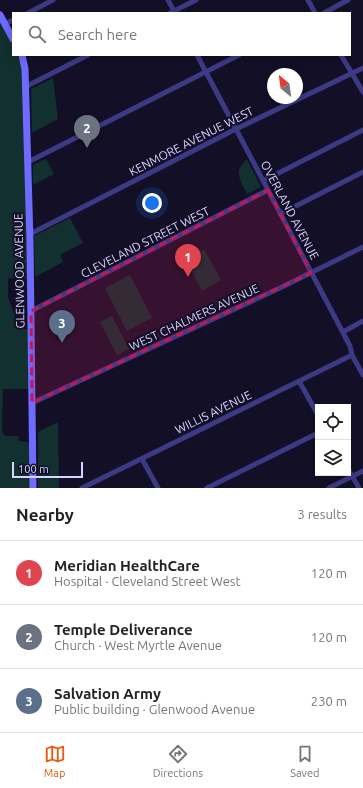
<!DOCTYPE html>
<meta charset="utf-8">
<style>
:root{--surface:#fff;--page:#f6f6f6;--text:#222;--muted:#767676;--line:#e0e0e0;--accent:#ea580c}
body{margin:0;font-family:Ubuntu,sans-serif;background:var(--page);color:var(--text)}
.controls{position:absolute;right:12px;bottom:12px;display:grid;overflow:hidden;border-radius:0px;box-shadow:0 2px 10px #0003}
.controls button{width:36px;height:36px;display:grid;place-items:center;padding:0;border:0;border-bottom:1px solid var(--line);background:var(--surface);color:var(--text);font:20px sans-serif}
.compass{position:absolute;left:267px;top:68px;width:36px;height:36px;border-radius:50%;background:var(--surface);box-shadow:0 2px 10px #0003;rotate:331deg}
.scale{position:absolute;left:12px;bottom:10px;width:71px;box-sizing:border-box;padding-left:4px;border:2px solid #d9d4ff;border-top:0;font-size:11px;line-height:14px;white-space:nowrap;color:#d9d4ff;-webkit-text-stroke:3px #130f26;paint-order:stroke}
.you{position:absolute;left:152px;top:203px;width:14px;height:14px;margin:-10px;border:3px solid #fff;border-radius:50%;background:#1a73e8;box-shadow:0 0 0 6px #1a73e833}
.badge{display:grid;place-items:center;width:26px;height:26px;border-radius:50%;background:var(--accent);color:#fff;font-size:13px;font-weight:700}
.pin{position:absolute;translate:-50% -33px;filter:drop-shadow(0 1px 2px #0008)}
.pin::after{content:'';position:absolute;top:21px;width:14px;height:12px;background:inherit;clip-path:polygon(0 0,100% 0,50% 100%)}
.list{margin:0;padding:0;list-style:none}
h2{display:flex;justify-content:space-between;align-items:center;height:52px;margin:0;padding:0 16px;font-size:17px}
h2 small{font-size:13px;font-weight:400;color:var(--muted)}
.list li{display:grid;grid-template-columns:26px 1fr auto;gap:12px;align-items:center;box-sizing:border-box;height:64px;padding:0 16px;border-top:1px solid var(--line)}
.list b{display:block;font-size:15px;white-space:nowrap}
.list p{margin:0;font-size:13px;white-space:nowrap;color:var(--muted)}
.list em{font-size:13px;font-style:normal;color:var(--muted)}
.icon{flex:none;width:22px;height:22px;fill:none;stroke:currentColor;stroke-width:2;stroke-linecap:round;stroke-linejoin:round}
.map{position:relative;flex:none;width:363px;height:488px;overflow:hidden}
.search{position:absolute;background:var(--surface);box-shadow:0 2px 10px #0003;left:12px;right:12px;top:12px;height:44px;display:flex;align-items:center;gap:10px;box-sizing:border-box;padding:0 14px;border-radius:0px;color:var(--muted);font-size:15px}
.sheet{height:244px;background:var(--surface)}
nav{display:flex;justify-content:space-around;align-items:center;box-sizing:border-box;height:56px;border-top:1px solid var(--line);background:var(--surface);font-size:11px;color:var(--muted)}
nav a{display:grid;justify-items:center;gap:2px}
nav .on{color:var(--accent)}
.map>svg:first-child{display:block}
.green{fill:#12302f}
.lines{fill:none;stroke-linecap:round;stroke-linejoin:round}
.street{stroke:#3d3a85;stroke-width:5}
.secondary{stroke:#6f6bff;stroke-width:7}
.marked{fill:#c2185b;fill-opacity:0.2;stroke:#c2185b;stroke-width:3;stroke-dasharray:8 5;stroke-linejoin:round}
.labels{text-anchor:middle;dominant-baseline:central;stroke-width:4;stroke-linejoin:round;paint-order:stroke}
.street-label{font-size:12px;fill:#d9d4ff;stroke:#130f26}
</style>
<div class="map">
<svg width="363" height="488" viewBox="0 0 363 488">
<rect width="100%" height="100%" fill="#130f26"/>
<path class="green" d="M0 15 13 39V55H22L31 279 8 278V297L19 328 31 330 32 389H3L2 431 5 436H18L19 441 33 443 34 488H0Z
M53 78 58 119 32 133 31 89Z
M46 159 54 174 33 185V165Z
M247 159 261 187 247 194C240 180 233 171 247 159Z
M70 218 83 243 60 255 63 262 35 277 34 236Z
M204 249 221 280 202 291 185 259Z
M130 275 152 318 127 331 105 288Z
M112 316 129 349 117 355 100 322Z
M58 422 59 488H38V432Z"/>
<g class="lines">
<path class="street" d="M168 0 175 13
M308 0 315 13
M28 13 53 0
M170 13 196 0
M324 13 348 0
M5 24 13 20
M197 55 350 346 352 355 363 375
M341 55 363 92
M25 87 88 55
M28 162 239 55
M263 181 363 130
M280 214 363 172
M30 234 236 129 363 68
M31 311 268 190
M343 332 363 321
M299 381 318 415
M32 403 280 288 363 247
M142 459 158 488
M348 469 359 488
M82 488 352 355
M207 488 318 433
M329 488 363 471"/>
<path class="secondary" d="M0 15 13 39
M22 55 25 69 30 241 33 488"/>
</g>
<path class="marked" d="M268 190 311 273 32 403 31 311Z"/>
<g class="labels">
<g class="street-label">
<text transform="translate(191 141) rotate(-27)">KENMORE AVENUE WEST</text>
<text transform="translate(290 210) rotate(62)">OVERLAND AVENUE</text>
<text transform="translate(145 242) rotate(-27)">CLEVELAND STREET WEST</text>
<text transform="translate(19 271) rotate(-91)">GLENWOOD AVENUE</text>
<text transform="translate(194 317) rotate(-25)">WEST CHALMERS AVENUE</text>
<text transform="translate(213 412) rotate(-26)">WILLIS AVENUE</text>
</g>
</g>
</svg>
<div class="controls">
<button><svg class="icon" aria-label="locate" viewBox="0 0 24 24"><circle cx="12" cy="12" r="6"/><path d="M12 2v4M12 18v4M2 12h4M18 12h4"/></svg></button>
<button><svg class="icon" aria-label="layers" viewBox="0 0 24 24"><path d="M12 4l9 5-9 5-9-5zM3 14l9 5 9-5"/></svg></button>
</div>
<svg class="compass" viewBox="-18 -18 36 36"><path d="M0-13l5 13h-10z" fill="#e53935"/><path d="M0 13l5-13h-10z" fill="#767676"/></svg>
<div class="scale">100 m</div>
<div class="you"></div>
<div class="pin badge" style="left:188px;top:277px;background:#e0444e">1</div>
<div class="pin badge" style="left:87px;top:148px;background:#6b7280">2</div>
<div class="pin badge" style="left:62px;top:343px;background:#5c6f8a">3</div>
<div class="search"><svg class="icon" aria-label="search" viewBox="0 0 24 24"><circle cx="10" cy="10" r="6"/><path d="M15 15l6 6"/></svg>Search here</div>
</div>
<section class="sheet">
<h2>Nearby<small>3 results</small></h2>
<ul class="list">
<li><span class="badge" style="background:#e0444e">1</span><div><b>Meridian HealthCare</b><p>Hospital · Cleveland Street West</p></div><em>120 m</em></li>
<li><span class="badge" style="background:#6b7280">2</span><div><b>Temple Deliverance</b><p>Church · West Myrtle Avenue</p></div><em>120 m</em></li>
<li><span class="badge" style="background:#5c6f8a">3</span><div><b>Salvation Army</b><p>Public building · Glenwood Avenue</p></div><em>230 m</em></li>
</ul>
</section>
<nav>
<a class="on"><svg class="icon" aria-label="map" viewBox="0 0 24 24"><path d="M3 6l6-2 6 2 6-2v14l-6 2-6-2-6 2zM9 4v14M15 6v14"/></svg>Map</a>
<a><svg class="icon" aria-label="directions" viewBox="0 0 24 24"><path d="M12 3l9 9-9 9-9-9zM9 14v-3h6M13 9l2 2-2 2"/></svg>Directions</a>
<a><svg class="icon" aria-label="saved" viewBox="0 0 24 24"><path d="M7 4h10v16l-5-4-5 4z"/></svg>Saved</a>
</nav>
